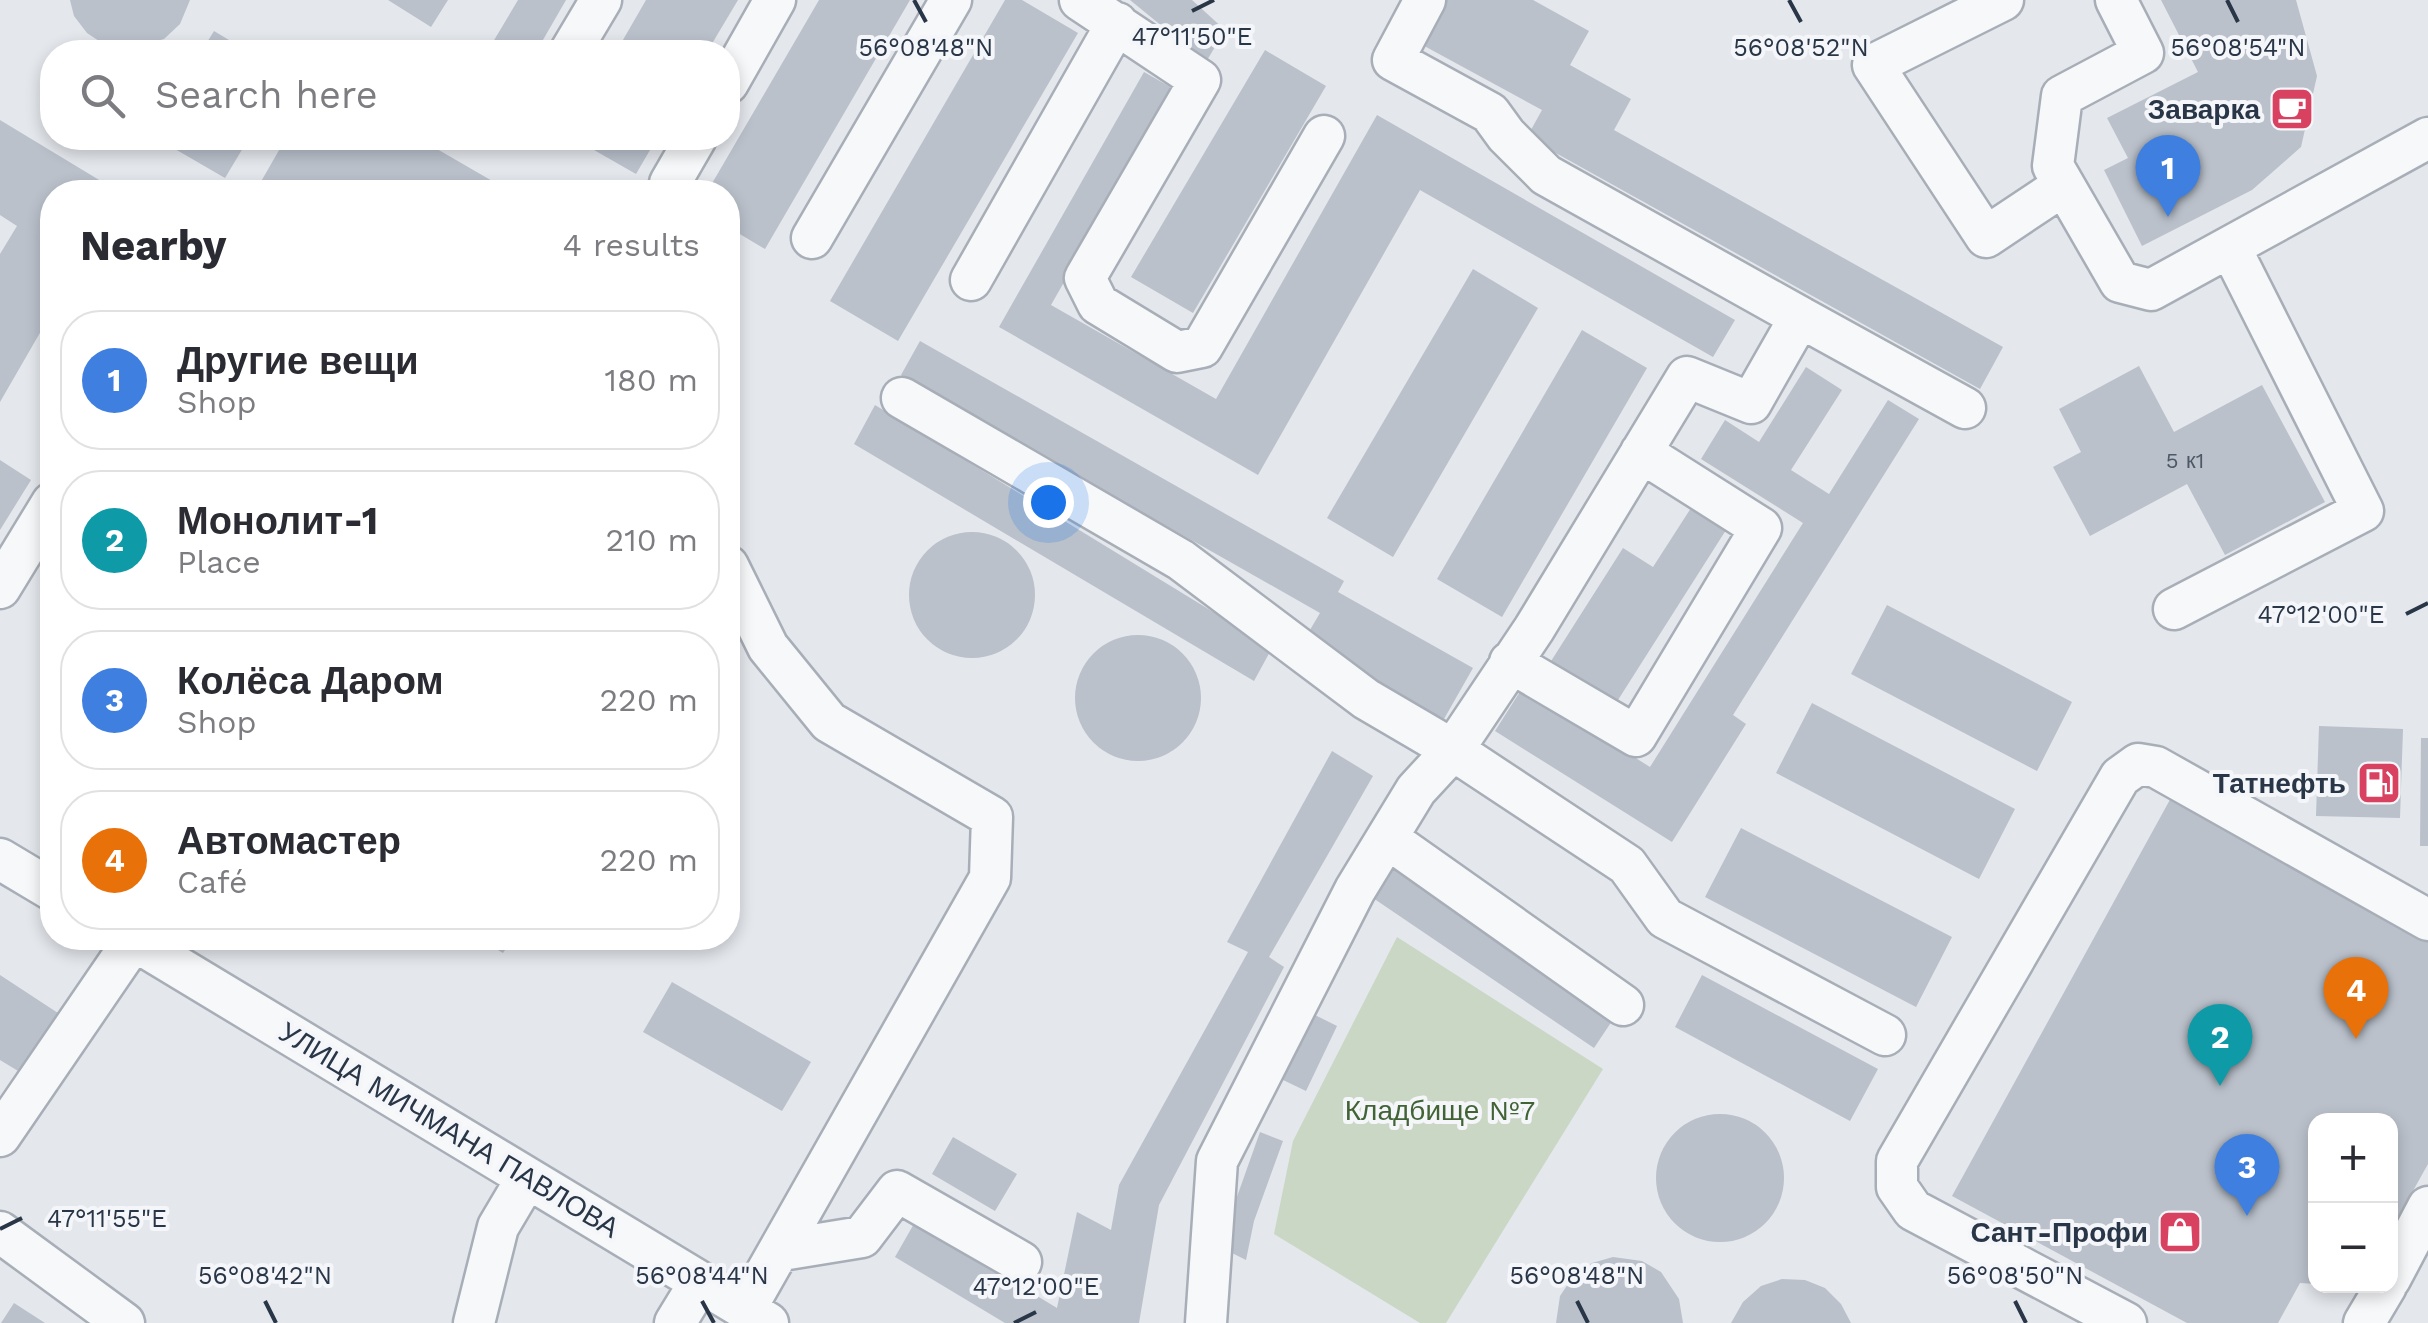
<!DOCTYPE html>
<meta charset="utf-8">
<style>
:root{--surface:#fff;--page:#f2f2f3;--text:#2b2b33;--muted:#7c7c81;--line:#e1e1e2;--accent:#ea580c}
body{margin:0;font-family:"Work Sans",sans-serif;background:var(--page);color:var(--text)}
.controls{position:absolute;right:30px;bottom:30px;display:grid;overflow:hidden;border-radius:20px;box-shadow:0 5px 15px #0003}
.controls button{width:90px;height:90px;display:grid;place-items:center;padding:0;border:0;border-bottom:2px solid var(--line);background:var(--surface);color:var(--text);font:50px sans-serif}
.you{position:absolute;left:1048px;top:502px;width:35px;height:35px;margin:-25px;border:8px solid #fff;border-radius:50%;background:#1a73e8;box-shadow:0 0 0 15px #1a73e833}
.badge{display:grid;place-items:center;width:65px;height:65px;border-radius:50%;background:var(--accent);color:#fff;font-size:32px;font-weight:700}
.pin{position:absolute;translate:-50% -82px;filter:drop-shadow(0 2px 5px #0008)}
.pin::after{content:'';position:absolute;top:52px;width:35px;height:30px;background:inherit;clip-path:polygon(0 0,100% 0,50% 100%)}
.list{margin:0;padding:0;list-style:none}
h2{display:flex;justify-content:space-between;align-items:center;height:130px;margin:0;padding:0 40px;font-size:42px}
h2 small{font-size:32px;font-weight:400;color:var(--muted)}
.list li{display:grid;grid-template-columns:65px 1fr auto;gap:30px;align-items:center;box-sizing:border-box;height:140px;margin:0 20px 20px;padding:0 20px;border:2px solid var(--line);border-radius:40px}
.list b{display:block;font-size:38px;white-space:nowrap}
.list p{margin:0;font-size:32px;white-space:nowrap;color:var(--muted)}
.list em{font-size:32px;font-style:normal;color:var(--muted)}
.icon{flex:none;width:55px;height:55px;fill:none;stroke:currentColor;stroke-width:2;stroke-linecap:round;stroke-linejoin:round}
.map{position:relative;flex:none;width:2428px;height:1323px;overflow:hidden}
.search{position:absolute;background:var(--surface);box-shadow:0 5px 15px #0003;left:40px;top:40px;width:700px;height:110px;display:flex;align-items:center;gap:25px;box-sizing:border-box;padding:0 35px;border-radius:40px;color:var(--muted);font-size:38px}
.panel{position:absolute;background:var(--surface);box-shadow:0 5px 15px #0003;left:40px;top:180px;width:700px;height:770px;border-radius:40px}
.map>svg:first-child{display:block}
.green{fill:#cad7c4}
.building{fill:#bac1cb}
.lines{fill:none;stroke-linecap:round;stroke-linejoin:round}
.minor-casing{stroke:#a8aeb7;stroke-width:45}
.minor{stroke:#f7f8fa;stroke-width:40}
.ticks{fill:none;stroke:#293647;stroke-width:4}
.labels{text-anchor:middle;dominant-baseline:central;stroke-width:8;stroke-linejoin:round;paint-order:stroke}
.number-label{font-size:22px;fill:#4d5968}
.poi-label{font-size:28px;font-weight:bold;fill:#293647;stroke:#f4f6f9;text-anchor:end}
.park-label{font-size:28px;fill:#416336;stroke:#f4f6f9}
.street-label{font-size:28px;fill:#293647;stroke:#f4f6f9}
.ticks-label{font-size:25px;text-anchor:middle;fill:#293647;stroke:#f4f6f9;stroke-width:8;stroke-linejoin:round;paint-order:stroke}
</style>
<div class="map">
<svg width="2428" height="1323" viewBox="0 0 2428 1323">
<rect width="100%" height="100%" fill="#e4e7ec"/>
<path class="green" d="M1397 937 1603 1069 1446 1323H1420L1274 1234 1293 1141Z"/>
<path class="building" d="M70 0H190L180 24 164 39 126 50 105 45 87 33 74 16Z
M388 0H448L431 27Z
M518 0H566L536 52H487Z
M646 0H738L707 52H616Z
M819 0H910L765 249 728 227V192H707Z
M1005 0H1022L1078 33 898 341 830 301Z
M1130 0H1192L1225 30 1206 62Z
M1440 0H1533L1589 31 1570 65 1631 99 1614 130 2003 347 1980 389 1527 137 1542 110 1417 42Z
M2161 0H2296L2317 76 2301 147 2252 190 2142 246 2104 170 2128 158 2107 118 2198 72Z
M214 31 249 52H201Z
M1265 50 1326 86 1193 313 1131 277Z
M1144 72 1174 89 1051 305 1216 399 1377 115 1735 320 1713 357 1420 190 1258 475 999 327Z
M0 120 119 192H52V312L0 402V254L17 226 0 215Z
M156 138H249L225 178Z
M286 138H418L494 182 487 192H255Z
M573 138H657L636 174Z
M1473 269 1538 308 1393 557 1327 518Z
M1582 330 1647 368 1502 617 1437 579Z
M920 341 1344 581 1338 592 1473 668 1444 719 1304 640 1320 613 901 375Z
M2139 366 2174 432 2262 385 2325 502 2225 555 2187 484 2090 536 2053 467 2081 452 2059 409Z
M1806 367 1842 390 1791 470 1829 494 1888 400 1919 419 1733 715 1746 724 1672 842 1495 731 1523 687 1650 767 1803 523 1701 459 1725 420 1759 442Z
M875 405 1272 648 1254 681 854 444Z
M0 460 31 480 0 530Z
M1691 508 1726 530 1611 711 1546 669 1623 548 1653 567Z
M909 595a63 63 0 1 1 126 0a63 63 0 1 1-126 0Z
M1887 605 2072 702 2037 771 1851 674Z
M1075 698a63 63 0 1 1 126 0a63 63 0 1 1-126 0Z
M1812 703 2015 809 1979 879 1776 773Z
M2319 726 2403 729 2400 818 2316 816Z
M2421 738H2428V846H2420Z
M1332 751 1373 776 1269 957 1284 967 1159 1205 1139 1323H1005L895 1257 915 1222 1057 1308 1077 1212 1111 1230 1119 1185 1248 952 1227 942Z
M2172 796 2428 932V1164L2390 1232V1120H2316V1284L2300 1283 2278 1323H2187L1952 1196Z
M1741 828 1952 937 1916 1007 1705 897Z
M1394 868 1614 1018 1594 1048 1373 898Z
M477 938H513L503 953Z
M0 975 61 1015 23 1074 0 1060Z
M1702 975 1878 1069 1850 1121 1675 1027Z
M672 982 811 1062 782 1111 643 1032Z
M1311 1013 1337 1026 1306 1091 1281 1079Z
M1656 1178a64 64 0 1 1 128 0a64 64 0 1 1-128 0Z
M1260 1132 1283 1141 1254 1221 1246 1260 1224 1249 1228 1222Z
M953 1137 1017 1174 995 1211 932 1174Z
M1613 1257 1642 1261 1661 1272 1679 1299 1683 1323H1556L1560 1296 1572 1278 1592 1263Z
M1782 1279 1805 1280 1825 1288 1841 1304 1851 1323H1731L1743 1302 1761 1286Z
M14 1303 45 1323H1Z"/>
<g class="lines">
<defs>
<path id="minor" d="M1080 0 1200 80 1085 278 1098 304 1177 352 1202 347 1324 136
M2003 0 1873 65 1986 237 2064 185
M2116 0 2143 53 2062 96 2053 166 2120 282 2151 290 2428 138
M570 52 601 0
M728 83 775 0
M670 183 696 138
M812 238 951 0
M971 280 1117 23
M1800 317 1965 408
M902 398 1181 560 1366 699 1453 750 1627 865 1665 918 1885 1035
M728 566 768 647 829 722 992 817 990 878 745 1310
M0 588 52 503
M2174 609 2363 511 2230 247
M1510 662 1636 736 1761 528 1641 452
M1387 838 1623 1005
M0 859 52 890
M130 938 768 1323
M0 1136 134 940
M0 1232 124 1323
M782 1250 862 1237 897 1191 1021 1262
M2390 1279 2428 1207
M474 1323 498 1227 527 1178
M675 1323 700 1282
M1206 1323 1217 1161 1355 890 1416 790 1453 750 1534 629 1687 377 1751 403 1800 317 1546 175 1506 135 1490 113 1393 60 1425 0
M2126 1323 1913 1210 1897 1187V1161L2120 777 2138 764 2156 767 2428 920
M2364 1323 2386 1286"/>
</defs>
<use href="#minor" class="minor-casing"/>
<use href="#minor" class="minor"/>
</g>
<path class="ticks" d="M914 0 926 22M1789 0 1801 22M2227 0 2238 22M1192 11 1214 0M2406 614 2428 603M0 1229 22 1218M265 1301 276 1323M702 1301 714 1323M1577 1301 1588 1323M2015 1301 2026 1323M1014 1323 1036 1312"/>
<defs>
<symbol id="cafe-square" viewBox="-11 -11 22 22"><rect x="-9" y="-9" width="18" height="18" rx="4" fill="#d94160" stroke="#f4f6f9"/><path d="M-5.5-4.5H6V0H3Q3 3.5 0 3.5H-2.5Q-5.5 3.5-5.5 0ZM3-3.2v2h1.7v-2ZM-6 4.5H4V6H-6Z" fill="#fff"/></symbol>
<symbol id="fuel-square" viewBox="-11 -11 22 22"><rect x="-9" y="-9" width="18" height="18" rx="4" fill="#d94160" stroke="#f4f6f9"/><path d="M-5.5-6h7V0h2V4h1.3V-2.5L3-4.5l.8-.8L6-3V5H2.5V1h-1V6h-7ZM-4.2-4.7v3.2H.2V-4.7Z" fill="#fff"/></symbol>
<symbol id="shop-square" viewBox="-11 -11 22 22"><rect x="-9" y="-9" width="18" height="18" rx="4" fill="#d94160" stroke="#f4f6f9"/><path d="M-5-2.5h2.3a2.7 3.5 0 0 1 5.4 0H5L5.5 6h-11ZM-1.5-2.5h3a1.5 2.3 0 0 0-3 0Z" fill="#fff"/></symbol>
</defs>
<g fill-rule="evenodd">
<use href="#cafe-square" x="2267" y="84" width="50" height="50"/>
<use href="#fuel-square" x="2354" y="758" width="50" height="50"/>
<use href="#shop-square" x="2155" y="1207" width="50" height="50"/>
</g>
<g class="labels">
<g class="number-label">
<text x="2185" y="460">5 к1</text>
</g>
<g class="poi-label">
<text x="2260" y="109">Заварка</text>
<text x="2346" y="783">Татнефть</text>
<text x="2148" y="1232">Сант-Профи</text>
</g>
<g class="park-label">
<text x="1440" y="1110">Кладбище №7</text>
</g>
<g class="street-label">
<text transform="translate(449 1130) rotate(31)">УЛИЦА МИЧМАНА ПАВЛОВА</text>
</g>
</g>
<g class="ticks-label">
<text x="1192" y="45">47°11'50"E</text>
<text x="926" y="56">56°08'48"N</text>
<text x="1801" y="56">56°08'52"N</text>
<text x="2238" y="56">56°08'54"N</text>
<text x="2321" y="623">47°12'00"E</text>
<text x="107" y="1227">47°11'55"E</text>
<text x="265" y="1284">56°08'42"N</text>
<text x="702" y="1284">56°08'44"N</text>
<text x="1577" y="1284">56°08'48"N</text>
<text x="2015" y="1284">56°08'50"N</text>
<text x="1036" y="1295">47°12'00"E</text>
</g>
</svg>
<div class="controls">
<button>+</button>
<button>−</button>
</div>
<div class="you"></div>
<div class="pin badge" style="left:2168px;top:217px;background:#3f7fe0">1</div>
<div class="pin badge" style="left:2220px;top:1086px;background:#0f9aa8">2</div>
<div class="pin badge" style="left:2247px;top:1216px;background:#3f7fe0">3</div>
<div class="pin badge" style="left:2356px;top:1039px;background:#e8710a">4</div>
<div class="search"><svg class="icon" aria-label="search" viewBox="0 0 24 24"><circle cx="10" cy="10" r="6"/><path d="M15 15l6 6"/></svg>Search here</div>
<section class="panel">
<h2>Nearby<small>4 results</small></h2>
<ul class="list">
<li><span class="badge" style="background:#3f7fe0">1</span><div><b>Другие вещи</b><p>Shop</p></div><em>180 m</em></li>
<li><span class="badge" style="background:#0f9aa8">2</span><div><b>Монолит-1</b><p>Place</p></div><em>210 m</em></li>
<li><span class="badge" style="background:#3f7fe0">3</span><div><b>Колёса Даром</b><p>Shop</p></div><em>220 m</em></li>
<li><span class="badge" style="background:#e8710a">4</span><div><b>Автомастер</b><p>Café</p></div><em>220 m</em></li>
</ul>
</section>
</div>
